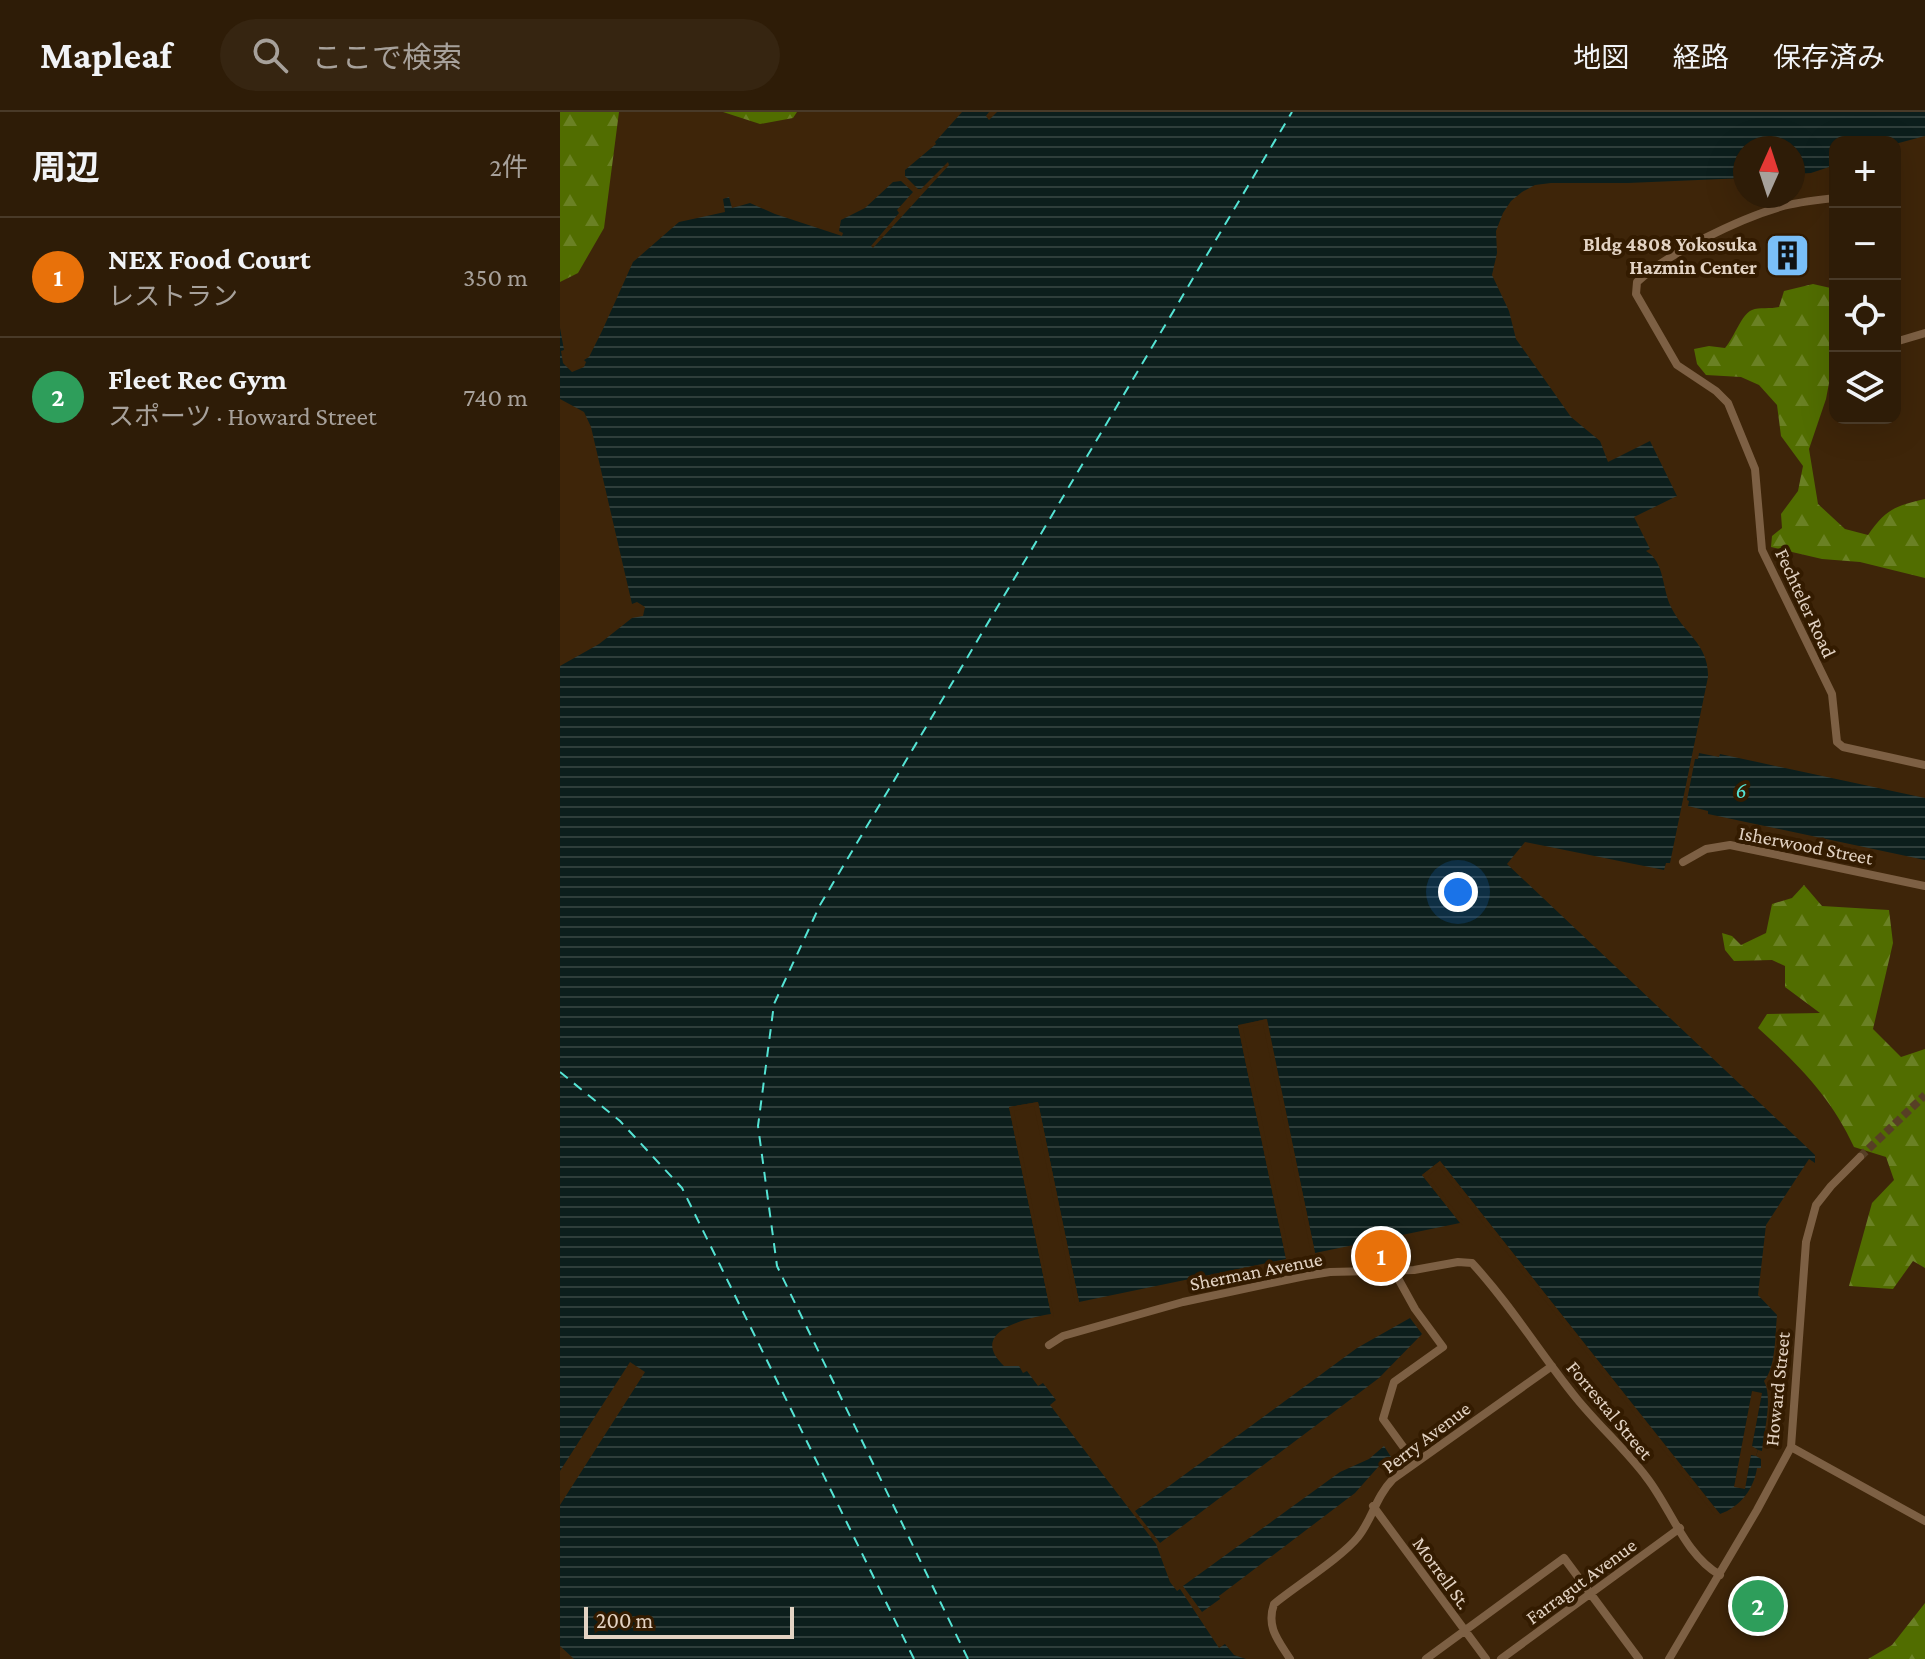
<!DOCTYPE html>
<html lang="ja">
<meta charset="utf-8">
<style>
:root{--surface:#2e1c07;--page:#362511;--text:#f1f3f6;--muted:#a7a19b;--line:#493a28;--accent:#0b8043}
body{margin:0;font-family:"Crimson Pro","Noto Sans JP",serif;background:var(--page);color:var(--text)}
.controls{position:absolute;right:24px;top:24px;display:grid;overflow:hidden;border-radius:16px;box-shadow:0 8px 32px #0002}
.controls button{width:72px;height:72px;display:grid;place-items:center;padding:0;border:0;border-bottom:2px solid var(--line);background:var(--surface);color:var(--text);font:40px sans-serif}
.compass{position:absolute;left:1173px;top:24px;width:72px;height:72px;border-radius:50%;background:var(--surface);box-shadow:0 8px 32px #0002;rotate:3deg}
.scale{position:absolute;left:24px;bottom:20px;width:210px;box-sizing:border-box;padding-left:8px;border:4px solid #e3d3c3;border-top:0;font-size:22px;line-height:28px;white-space:nowrap;color:#e3d3c3;-webkit-text-stroke:6px #331b00;paint-order:stroke}
.you{position:absolute;left:898px;top:780px;width:28px;height:28px;margin:-20px;border:6px solid #fff;border-radius:50%;background:#1a73e8;box-shadow:0 0 0 12px #1a73e833}
.badge{display:grid;place-items:center;width:52px;height:52px;border-radius:50%;background:var(--accent);color:#fff;font-size:26px;font-weight:700}
.pin{position:absolute;translate:-50% -50%;border:4px solid #fff;box-shadow:0 2px 8px #0006}
.list{margin:0;padding:0;list-style:none}
h2{display:flex;justify-content:space-between;align-items:center;height:104px;margin:0;padding:0 32px;font-size:34px}
h2 small{font-size:26px;font-weight:400;color:var(--muted)}
.list li{display:grid;grid-template-columns:52px 1fr auto;gap:24px;align-items:center;box-sizing:border-box;height:120px;padding:0 32px;border-top:2px solid var(--line)}
.list b{display:block;font-size:30px;white-space:nowrap}
.list p{margin:0;font-size:26px;white-space:nowrap;color:var(--muted)}
.list em{font-size:26px;font-style:normal;color:var(--muted)}
.icon{flex:none;width:44px;height:44px;fill:none;stroke:currentColor;stroke-width:2;stroke-linecap:round;stroke-linejoin:round}
.map{position:relative;flex:none;width:1365px;height:1547px;overflow:hidden}
header{display:flex;align-items:center;gap:48px;box-sizing:border-box;height:112px;padding:0 40px;background:var(--surface);border-bottom:2px solid var(--line)}
header strong{font-size:38px}
nav{display:flex;gap:44px;margin-inline-start:auto;font-size:28px}
.search{width:560px;height:72px;background:var(--page);display:flex;align-items:center;gap:20px;box-sizing:border-box;padding:0 28px;border-radius:44px;color:var(--muted);font-size:30px}
main{display:flex}
aside{flex:1;background:var(--surface)}
.map>svg:first-child{display:block}
.forest{fill:url(#forest-firs)}
.water{fill:url(#water-rules)}
.pier{fill:#3e2509}
.lines{fill:none;stroke-linecap:round;stroke-linejoin:round}
.ferry{stroke:#55e3d4;stroke-width:2;stroke-dasharray:10 8;stroke-linecap:butt}
.street-tunnel{stroke:#573f25;stroke-width:8;stroke-dasharray:8 4;stroke-linecap:butt}
.street{stroke:#7d6044;stroke-width:8}
.labels{text-anchor:middle;dominant-baseline:central;stroke-width:8;stroke-linejoin:round;paint-order:stroke}
.poi-label{font-size:20px;font-weight:bold;fill:#e3d3c3;stroke:#331b00;text-anchor:end}
.street-label{font-size:20px;fill:#e3d3c3;stroke:#331b00}
.water-label{font-size:22px;font-style:italic;fill:#55e3d4;stroke:#331b00}
</style>
<header>
<strong>Mapleaf</strong>
<div class="search"><svg class="icon" aria-label="search" viewBox="0 0 24 24"><circle cx="10" cy="10" r="6"/><path d="M15 15l6 6"/></svg>ここで検索</div>
<nav><a>地図</a><a>経路</a><a>保存済み</a></nav>
</header>
<main>
<aside>
<h2>周辺<small>2件</small></h2>
<ul class="list">
<li><span class="badge" style="background:#e8710a">1</span><div><b>NEX Food Court</b><p>レストラン</p></div><em>350 m</em></li>
<li><span class="badge" style="background:#2e9e5b">2</span><div><b>Fleet Rec Gym</b><p>スポーツ · Howard Street</p></div><em>740 m</em></li>
</ul>
</aside>
<div class="map">
<svg width="1365" height="1547" viewBox="0 0 1365 1547">
<defs>
<pattern id="forest-firs" width="22" height="20" patternUnits="userSpaceOnUse" patternTransform="scale(2)"><rect width="22" height="20" fill="#516d00"/><path d="M5 1l3.5 6h-7zM16 11l3.5 6h-7z" fill="#6a8124"/></pattern>
<pattern id="water-rules" width="6" height="5" patternUnits="userSpaceOnUse" patternTransform="scale(2)"><rect width="6" height="5" fill="#0c1e1c"/><path d="M0 2.5h6" fill="none" stroke="#2f3e3b"/></pattern>
</defs>
<rect width="100%" height="100%" fill="#3e2509"/>
<path class="forest" d="M0 0H59L44 116 18 161 0 170Z
M163 0H237L233 6 200 12Z
M1253 172 1275 177V259L1270 266 1266 287 1249 337 1258 392 1285 417 1308 423C1326 397 1335 394 1365 387V466L1300 450 1262 447 1211 435 1212 424 1222 416 1221 402 1238 379 1243 354 1221 324 1217 293 1199 273 1181 265 1146 263 1137 252 1134 237 1149 234 1165 236C1175 224 1181 203 1192 198 1199 195 1211 197 1219 195L1224 179Z
M1244 773 1262 794 1329 798 1333 831 1313 917 1341 945 1365 937V1156L1353 1149 1333 1177 1289 1174 1312 1091 1334 1068 1326 1045 1294 1035C1271 985 1238 952 1198 916L1207 902 1260 901 1225 875V854L1212 848 1174 849 1165 838 1162 821 1172 824 1181 833 1206 821 1212 792 1232 786Z
M1365 1491V1547H1308L1332 1533Z"/>
<path class="water" d="M402 0H429L426 4 429 8 437 0H1365V24L1335 32V30H1275V53L1251 61 1233 62V36H1185V66L1068 71H991L975 73 962 80 951 89 943 101 936 119 937 141 932 163 949 199 956 227 1011 305 1040 329 1048 350 1090 329 1117 384 1074 405 1090 437 1086 439C1105 450 1102 477 1111 495 1124 522 1149 532 1148 565L1110 751H1106L1104 758 965 730 947 752 1255 1043V1051L1249 1047 1206 1113 1198 1183 1217 1203C1215 1223 1216 1255 1204 1269 1213 1286 1204 1319 1202 1339L1198 1338 1196 1344 1201 1347V1356H1197C1194 1377 1180 1395 1160 1402L1151 1392 880 1049 862 1063 900 1111 755 1141 706 907 678 914 726 1147 519 1190 478 990 449 995 491 1202C467 1206 407 1219 444 1254H459L463 1261 467 1259 478 1274 483 1271 496 1288 490 1293 596 1432 610 1470 617 1479 620 1477 659 1536 665 1532 674 1543 686 1547H14L0 1534V1393L85 1260 70 1250 0 1359V554L39 532 72 506 83 504 85 495 77 490 72 492 31 315 24 300 0 287V216L4 238 1 239 3 251 12 260 24 255 26 250 24 248 29 245 42 219 73 150 119 110 165 100 163 87 169 85 172 96 190 91 215 102 282 124 283 121 279 119 281 108 305 96 333 70 341 69 353 80 337 98 339 101 311 134 313 136 389 53 388 50 361 77H358L345 64V58L376 32 375 30Z
M1139 641 1159 645 1160 642 1365 686V748L1148 702V699L1128 694 1129 689 1127 688 1135 647H1138Z
M850 1206 862 1222 819 1266 600 1431 575 1399 797 1236Z
M824 1334 831 1345 819 1354 795 1381 659 1484 660 1487 642 1500 623 1474 780 1360 809 1347Z"/>
<path class="pier" d="M707 907 755 1141V1145L751 1141 703 912 683 916 730 1146 727 1151 678 913Z
M478 990 519 1190 518 1194 515 1191 474 994 454 999 494 1205 491 1202 449 995Z
M880 1049 1040 1251 1160 1402 1155 1403 1148 1394 879 1055 868 1064 903 1109V1114L862 1063Z
M1192 1279 1202 1281 1192 1334 1198 1338 1196 1344 1191 1343 1185 1377 1174 1375Z"/>
<g class="lines">
<path class="ferry" d="M0 960 60 1009 122 1076 354 1547
M408 1547 217 1154 198 1014 214 892 260 793 732 0"/>
<path class="street-tunnel" d="M1300 1045 1365 983"/>
<path class="street" d="M1275 86C1257 88 1237 90 1220 95 1179 107 1108 141 1077 170L1076 182 1117 253 1156 279 1168 291 1195 357 1202 438 1272 582 1277 630 1283 635 1365 653
M1335 230 1365 221
M1123 750 1146 737 1170 733 1365 774
M834 1159 855 1197 883 1235 834 1270 823 1307 855 1351
M489 1233 503 1224 623 1190 745 1164 770 1160 854 1158 898 1150 912 1151C951 1193 981 1243 1017 1287 1039 1314 1066 1338 1087 1366 1111 1397 1125 1443 1160 1463
M1231 1335 1365 1409
M813 1394 926 1547
M730 1547C718 1528 706 1515 714 1492 736 1474 782 1445 798 1425 813 1406 815 1386 833 1367L992 1254
M866 1547 1004 1446 1079 1547
M941 1547 1120 1416
M1109 1547 1197 1398 1231 1335 1246 1130 1256 1093 1271 1074 1300 1045"/>
</g>
<defs>
<symbol id="building-square" viewBox="-11 -11 22 22"><rect x="-9" y="-9" width="18" height="18" rx="4" fill="#7abff8" stroke="#331b00"/><path d="M-4-6H4V6H1V3H-1V6H-4ZM-2.5-4.3h1.7v1.8h-1.7ZM.8-4.3h1.7v1.8H.8ZM-2.5-1h1.7V.8h-1.7ZM.8-1h1.7V.8H.8Z" fill="#111"/></symbol>
</defs>
<g fill-rule="evenodd">
<use href="#building-square" x="1202" y="118" width="51" height="51"/>
</g>
<g class="labels">
<g class="poi-label">
<text x="1197" y="132">Bldg 4808 Yokosuka<tspan x="1197" dy="23">Hazmin Center</tspan></text>
</g>
<g class="street-label">
<text transform="translate(1246 491) rotate(65)">Fechteler Road</text>
<text transform="translate(1246 733) rotate(11)">Isherwood Street</text>
<text transform="translate(696 1159) rotate(-11)">Sherman Avenue</text>
<text transform="translate(1217 1277) rotate(-84)">Howard Street</text>
<text transform="translate(1050 1298) rotate(50)">Forrestal Street</text>
<text transform="translate(866 1325) rotate(-37)">Perry Avenue</text>
<text transform="translate(882 1461) rotate(54)">Morrell St.</text>
<text transform="translate(1021 1469) rotate(-36)">Farragut Avenue</text>
</g>
<g class="water-label">
<text x="1181" y="678">6</text>
</g>
</g>
</svg>
<div class="controls">
<button>+</button>
<button>−</button>
<button><svg class="icon" aria-label="locate" viewBox="0 0 24 24"><circle cx="12" cy="12" r="6"/><path d="M12 2v4M12 18v4M2 12h4M18 12h4"/></svg></button>
<button><svg class="icon" aria-label="layers" viewBox="0 0 24 24"><path d="M12 4l9 5-9 5-9-5zM3 14l9 5 9-5"/></svg></button>
</div>
<svg class="compass" viewBox="-18 -18 36 36"><path d="M0-13l5 13h-10z" fill="#e53935"/><path d="M0 13l5-13h-10z" fill="#a7a19b"/></svg>
<div class="scale">200 m</div>
<div class="you"></div>
<div class="pin badge" style="left:821px;top:1144px;background:#e8710a">1</div>
<div class="pin badge" style="left:1198px;top:1494px;background:#2e9e5b">2</div>
</div>
</main>
